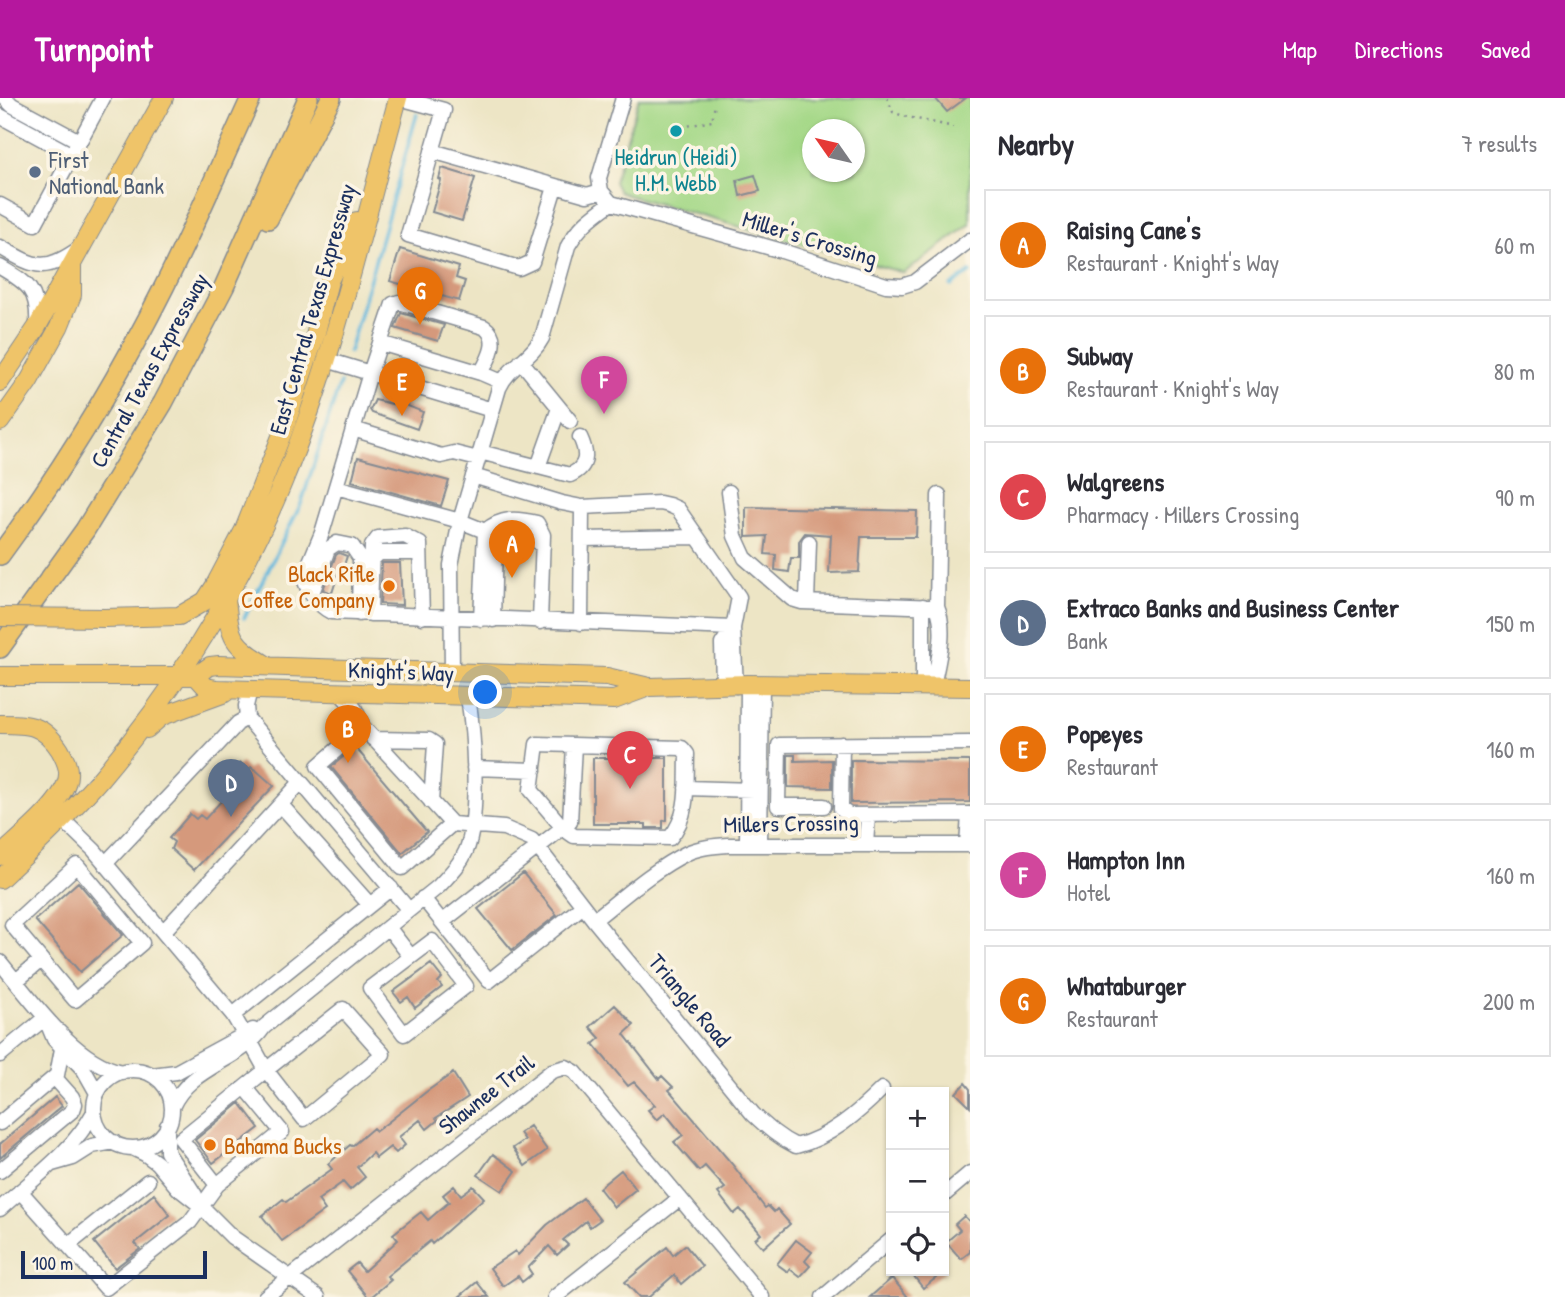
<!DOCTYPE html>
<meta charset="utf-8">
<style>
:root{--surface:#fff;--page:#f2f2f3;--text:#2b2b33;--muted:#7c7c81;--line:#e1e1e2;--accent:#b5179e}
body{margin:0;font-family:"Patrick Hand",sans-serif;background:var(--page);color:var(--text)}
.controls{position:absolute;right:21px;bottom:21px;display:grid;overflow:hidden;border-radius:0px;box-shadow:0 2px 5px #0004}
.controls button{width:63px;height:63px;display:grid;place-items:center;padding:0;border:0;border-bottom:2px solid var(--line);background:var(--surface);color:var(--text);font:35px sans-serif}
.compass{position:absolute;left:802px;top:21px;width:63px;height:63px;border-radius:50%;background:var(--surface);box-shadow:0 2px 5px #0004;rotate:304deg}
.scale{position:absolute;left:21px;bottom:18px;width:186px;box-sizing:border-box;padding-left:7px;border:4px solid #1b2f5e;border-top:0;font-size:19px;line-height:24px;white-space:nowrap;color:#1b2f5e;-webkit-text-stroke:5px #fcf5e5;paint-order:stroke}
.you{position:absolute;left:486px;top:595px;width:24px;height:24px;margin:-18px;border:5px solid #fff;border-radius:50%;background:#1a73e8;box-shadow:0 0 0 10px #1a73e833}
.badge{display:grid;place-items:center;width:46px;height:46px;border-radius:50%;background:var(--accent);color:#fff;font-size:23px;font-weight:700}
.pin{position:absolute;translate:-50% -58px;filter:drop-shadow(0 2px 4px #0008)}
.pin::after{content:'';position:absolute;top:37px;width:24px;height:21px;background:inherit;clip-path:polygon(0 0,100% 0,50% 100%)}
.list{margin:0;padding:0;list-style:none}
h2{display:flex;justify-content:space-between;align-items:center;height:91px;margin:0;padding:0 28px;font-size:30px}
h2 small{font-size:23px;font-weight:400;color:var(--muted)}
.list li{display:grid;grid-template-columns:46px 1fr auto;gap:21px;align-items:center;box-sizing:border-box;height:112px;margin:0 14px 14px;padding:0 14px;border:2px solid var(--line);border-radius:0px}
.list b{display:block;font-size:26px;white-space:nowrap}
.list p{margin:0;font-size:23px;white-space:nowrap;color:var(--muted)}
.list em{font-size:23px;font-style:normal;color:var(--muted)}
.icon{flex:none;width:38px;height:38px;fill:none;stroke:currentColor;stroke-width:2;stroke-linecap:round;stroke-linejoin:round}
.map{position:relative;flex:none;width:970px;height:1199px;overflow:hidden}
header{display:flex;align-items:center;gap:42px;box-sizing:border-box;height:98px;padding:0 35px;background:var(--accent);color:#fff}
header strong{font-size:33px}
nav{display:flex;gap:38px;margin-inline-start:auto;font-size:24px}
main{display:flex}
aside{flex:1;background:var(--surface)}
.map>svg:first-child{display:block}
.green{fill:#a4d887;stroke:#608472;stroke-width:2;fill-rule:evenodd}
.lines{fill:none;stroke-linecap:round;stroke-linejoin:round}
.stream{stroke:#61b8de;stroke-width:3.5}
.building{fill:#d5997c}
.minor-casing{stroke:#848a92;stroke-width:17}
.major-casing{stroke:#848a92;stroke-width:20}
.highway-casing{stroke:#848a92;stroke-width:22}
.path{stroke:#848a92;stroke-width:2.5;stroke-dasharray:2 5;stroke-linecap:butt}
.minor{stroke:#fff;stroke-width:14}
.major{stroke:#efc469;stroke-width:18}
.highway{stroke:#efc469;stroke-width:19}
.major-bridge-casing{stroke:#848a92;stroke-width:20;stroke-linecap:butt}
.major-bridge{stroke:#efc469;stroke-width:18}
.culture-dot{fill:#0f9aa8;stroke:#fcf5e5;stroke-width:2.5}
.service-dot{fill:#5c6f8a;stroke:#fcf5e5;stroke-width:2.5}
.food-dot{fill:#e8710a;stroke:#fcf5e5;stroke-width:2.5}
.labels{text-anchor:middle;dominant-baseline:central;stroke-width:7;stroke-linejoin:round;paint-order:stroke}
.culture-label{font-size:23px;fill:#0d838f;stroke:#fcf5e5}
.service-label{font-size:23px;fill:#4e5e75;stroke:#fcf5e5;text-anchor:start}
.street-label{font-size:23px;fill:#1b2f5e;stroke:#fcf5e5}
.food-label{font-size:23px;fill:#c56008;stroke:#fcf5e5;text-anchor:end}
</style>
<header>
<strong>Turnpoint</strong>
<nav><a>Map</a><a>Directions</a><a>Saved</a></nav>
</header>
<main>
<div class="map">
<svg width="970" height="1199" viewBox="0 0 970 1199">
<rect width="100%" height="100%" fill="#fcf5e5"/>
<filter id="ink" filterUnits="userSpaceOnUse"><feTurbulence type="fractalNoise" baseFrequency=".0143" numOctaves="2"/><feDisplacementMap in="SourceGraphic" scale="14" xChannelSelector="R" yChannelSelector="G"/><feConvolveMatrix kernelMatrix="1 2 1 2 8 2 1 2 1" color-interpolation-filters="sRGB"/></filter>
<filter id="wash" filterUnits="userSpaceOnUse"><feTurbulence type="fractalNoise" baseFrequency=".00686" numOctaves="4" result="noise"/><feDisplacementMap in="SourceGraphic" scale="28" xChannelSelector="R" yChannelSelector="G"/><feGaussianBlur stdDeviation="1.57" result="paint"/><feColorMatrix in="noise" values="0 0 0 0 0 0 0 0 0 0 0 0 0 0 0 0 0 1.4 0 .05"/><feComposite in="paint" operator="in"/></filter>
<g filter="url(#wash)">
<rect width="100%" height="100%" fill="#ede5c5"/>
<path class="green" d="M639 0H970V126L904 175 627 97 619 94 614 84ZM813 32H855V74H813Z"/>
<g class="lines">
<path class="stream" d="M951 188 970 174
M349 254 417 16
M244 520 301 406 340 285"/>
</g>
<g id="blocks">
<path class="building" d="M935 0H966L947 14Z
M442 70 475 80 462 123 432 114 441 82 439 81Z
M755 77 760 93 740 98 737 82Z
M400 151 459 169 456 180 465 183 459 203 390 183Z
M401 215 444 227 438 243 395 230Z
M375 302 392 306 393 302 423 314 417 331 372 315 370 312Z
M358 359 449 383 441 408 352 383Z
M746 409 917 413 916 439H861L859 474 829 475 831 437 805 435 799 443V460H791L789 474 775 472 776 457 765 456 767 438 746 439Z
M339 455 347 458 343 470H340L332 495 323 492 336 457Z
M382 465H400L402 507 380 506Z
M355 649 427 734 402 755 331 669Z
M788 657H795V663L832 662V690L788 689Z
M593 660H667V722L663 723V730H646V726H593Z
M851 662 970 663V704L851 705Z
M241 665 248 672 251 669 257 673 274 688 194 772 171 751 174 744 169 740 190 716 196 721 200 717 205 721 225 699 221 696 225 692 220 687Z
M523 775 557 817 512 852 478 811Z
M78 784 123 837 80 874 35 822Z
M431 866 442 880 438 884 442 889 415 910 408 899 401 904 393 894Z
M615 907 634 927 624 936 659 981 662 978 673 989 669 992 732 1066 765 1110 768 1108 774 1114 777 1111 790 1126 763 1150 755 1141 761 1136 740 1111 734 1116 718 1095 725 1090 705 1068 699 1073 674 1044 683 1037 665 1015 657 1022 648 1012 655 1007 634 984 628 988 593 946 600 940 590 929Z
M453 975 468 999 436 1020 438 1022 427 1031 420 1022 399 1039 405 1047 396 1055 390 1049 376 1060 372 1055 357 1069 365 1079 350 1092 343 1084 318 1102 325 1112 282 1143 262 1118 283 1101 286 1104 332 1071 328 1066 350 1047 352 1048 373 1030 376 1033 387 1025 426 994Z
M965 985 970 991V1009L956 995Z
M55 999 62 1008 0 1060V1046Z
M240 1005 259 1030 213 1065 195 1042Z
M530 1028 547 1052 525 1068 513 1050 525 1042 520 1035Z
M493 1056 516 1073 502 1093 478 1077Z
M621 1072 636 1091 614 1109 599 1090Z
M454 1088 461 1097 473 1088 484 1100 432 1146 430 1143 387 1178 391 1182 371 1199H368L347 1173 357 1165 364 1173 398 1142 393 1136 421 1114 428 1122 449 1104 443 1097Z
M154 1096 170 1117 135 1145 140 1151 115 1170 94 1144Z
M583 1100 600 1122 590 1129 586 1123 563 1142 568 1147 557 1157 549 1148 528 1170 532 1176 522 1184 518 1178 503 1188 490 1170 515 1153 518 1157 547 1127Z
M964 1118 970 1124V1154L961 1161 946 1144 960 1132 955 1126Z
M796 1142 812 1154 805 1163 810 1168 800 1179 790 1171 788 1174 777 1166Z
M685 1147 702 1168 681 1186 674 1177 649 1199H639L625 1184 667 1149 673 1157Z
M910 1173H945L923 1190Z
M892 1180 908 1199H870Z
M477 1184 489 1199H459Z"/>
</g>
</g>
<g filter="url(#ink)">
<use href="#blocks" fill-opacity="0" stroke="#848a92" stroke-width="2"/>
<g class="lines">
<defs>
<path id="minor" d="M5 0 12 7 79 43
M399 0 444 12 408 137 519 170 532 164 555 89
M623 0 599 80 601 93 611 105 782 153 886 187 902 188 915 184 970 142
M0 18 72 57
M432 53 587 97 601 93
M0 107 35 126 103 0
M0 149C35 169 44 176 80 150
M0 169C28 185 39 193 37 227
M380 245 481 275 502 284
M327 262 492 312
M521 263 570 323
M353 331 441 358 454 355 478 361
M480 354 570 377C588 369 588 356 580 339
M538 369 559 310
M473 378 562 405 582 409 660 405 669 407 678 411 739 499 733 530 331 514C319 508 305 491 304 478L322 435 370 275 393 206 399 204 484 229C501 240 489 261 481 275
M336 389 460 423 485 433C502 419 516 420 537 425L543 437 540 524
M729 394 735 438 745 460 792 501 802 504 937 509
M582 441 697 439
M372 462 379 455H420
M312 495 328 451 337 445 352 448 360 460 359 516
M807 504 809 444
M370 516 372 448 378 440 405 438 420 446 422 519
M481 521 485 433
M493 522 495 443 500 437C519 431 530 435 543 449
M581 525 582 409
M452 575 451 467 460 423 499 290C509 268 531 261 542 240L568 148C579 128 593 118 611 105
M723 587 722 546 733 530 736 588
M923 588V508
M933 588C938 563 947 533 937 509L939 397
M250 592 246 608 247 620 409 812
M340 595 355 611 363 629 452 726 402 770 318 668 363 629
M373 641 429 642 435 646 431 704
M537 646 682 650 687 656C686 686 690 716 670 740L574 738 564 731 531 692Z
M842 646 841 711 849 717 970 716
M474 670 534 672
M686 690 754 692
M281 707 370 807
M824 708H778L779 647 970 645
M62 721 94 752 233 917 244 936
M452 726 504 730 532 742 594 822 753 1016C767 1029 779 1040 796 1048 829 1040 858 1015 882 991
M747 747 748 586
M760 747 762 586
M866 747 868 717
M967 747 969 716
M105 766 238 625 247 620
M77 767 142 845 75 902 12 827Z
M423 800 489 883 583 808
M594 822C622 800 654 771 687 755 700 749 715 748 729 747H970
M442 824 570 724 574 647
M388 829 411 859
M163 834 301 684
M432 843 466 888 404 936 370 890Z
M0 864C30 900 74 965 122 974
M16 883 41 862
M343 911 383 956 304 1021 266 972Z
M233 917 391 790
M47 924 54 941 84 972 97 995
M0 957 45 920
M94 1011a39 39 0 1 1 78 0a39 39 0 1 1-78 0Z
M152 977 176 974 253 932
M172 1009C190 968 240 964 264 929L439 788C449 777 460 767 466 753 480 720 474 636 468 599
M0 1025 57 977 62 951
M167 1028V1054L195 1097
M132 1050 145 1056 157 1065 178 1090 201 1108 232 1139 318 1199
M52 1066 73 1060 92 1048 114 1044
M0 1073 73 1012 75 1006 72 999 55 980
M148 1083 68 1147 106 1190 190 1124 217 1087 282 1034 245 989
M217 1087 181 1041 266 972 251 945
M20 1093 68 1147
M944 1097 970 1075
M0 1111C34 1080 72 1054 94 1014
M265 1199 552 973 566 969 575 974 762 1199
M555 1199 680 1100
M823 1199 891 1142"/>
<path id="major" d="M0 284 37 229 164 0
M0 324 29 283 59 229 72 197V169
M226 500C230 542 232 546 268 568
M105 520 179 518 205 503 214 489 244 432 286 326 315 238 329 183 357 123
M0 578H196L210 568 219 567 607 579 649 589 748 586 970 589
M196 578 206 589 217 591 614 602 649 589
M0 626C29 626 43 626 60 652 64 660 69 668 68 677 67 703 19 740 0 758
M147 631 162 618 225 595
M0 781C35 749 70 716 101 680 175 592 239 491 283 384 334 261 363 129 398 0"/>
<path id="highway" d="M268 121 331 0
M0 457C62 373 117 283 164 189 195 127 222 63 251 0
M0 550 85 432 163 305 224 189 308 0"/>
</defs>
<use href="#minor" class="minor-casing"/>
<use href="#major" class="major-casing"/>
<use href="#highway" class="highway-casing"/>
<path class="path" d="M887 0 893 14 903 18 954 29
M682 29 712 23 715 6"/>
<use href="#minor" class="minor"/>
<use href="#major" class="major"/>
<use href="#highway" class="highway"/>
<defs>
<path id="major-bridge" d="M0 519 105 520"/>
</defs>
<use href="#major-bridge" class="major-bridge-casing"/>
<use href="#major-bridge" class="major-bridge"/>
</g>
</g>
<circle class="culture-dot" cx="676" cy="33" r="7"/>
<circle class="service-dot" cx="35" cy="74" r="7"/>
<g class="food-dot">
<circle cx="389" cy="488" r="7"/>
<circle cx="210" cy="1047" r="7"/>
</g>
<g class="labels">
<g class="culture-label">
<text x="676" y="58">Heidrun (Heidi)<tspan x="676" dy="26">H.M. Webb</tspan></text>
</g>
<g class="service-label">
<text x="49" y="61">First<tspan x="49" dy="26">National Bank</tspan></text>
</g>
<g class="street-label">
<text transform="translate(810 140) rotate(17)">Miller's Crossing</text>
<text transform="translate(312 211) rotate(-74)">East Central Texas Expressway</text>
<text transform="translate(149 272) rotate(-61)">Central Texas Expressway</text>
<text transform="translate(401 573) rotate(2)">Knight's Way</text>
<text transform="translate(791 725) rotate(-1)">Millers Crossing</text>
<text transform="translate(690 902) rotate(50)">Triangle Road</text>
<text transform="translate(486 996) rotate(-38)">Shawnee Trail</text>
</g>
<g class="food-label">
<text x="375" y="475">Black Rifle<tspan x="375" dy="26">Coffee Company</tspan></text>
<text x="224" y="1047" text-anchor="start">Bahama Bucks</text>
</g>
</g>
</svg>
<div class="controls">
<button>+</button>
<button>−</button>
<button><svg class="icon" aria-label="locate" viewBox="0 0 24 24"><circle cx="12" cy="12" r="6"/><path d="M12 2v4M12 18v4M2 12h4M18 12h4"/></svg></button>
</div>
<svg class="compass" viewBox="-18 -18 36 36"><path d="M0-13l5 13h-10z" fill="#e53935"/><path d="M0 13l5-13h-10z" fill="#7c7c81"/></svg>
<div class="scale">100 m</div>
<div class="you"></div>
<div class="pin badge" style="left:512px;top:480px;background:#e8710a">A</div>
<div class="pin badge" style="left:348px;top:665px;background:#e8710a">B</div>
<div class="pin badge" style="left:630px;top:691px;background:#e0444e">C</div>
<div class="pin badge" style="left:231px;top:719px;background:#5c6f8a">D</div>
<div class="pin badge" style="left:402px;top:318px;background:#e8710a">E</div>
<div class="pin badge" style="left:604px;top:316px;background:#d1479c">F</div>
<div class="pin badge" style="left:420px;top:227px;background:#e8710a">G</div>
</div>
<aside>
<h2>Nearby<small>7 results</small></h2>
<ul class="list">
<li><span class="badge" style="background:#e8710a">A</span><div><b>Raising Cane's</b><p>Restaurant · Knight's Way</p></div><em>60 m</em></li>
<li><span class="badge" style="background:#e8710a">B</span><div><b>Subway</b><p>Restaurant · Knight's Way</p></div><em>80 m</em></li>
<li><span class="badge" style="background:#e0444e">C</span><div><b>Walgreens</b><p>Pharmacy · Millers Crossing</p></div><em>90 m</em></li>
<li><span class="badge" style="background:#5c6f8a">D</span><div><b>Extraco Banks and Business Center</b><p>Bank</p></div><em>150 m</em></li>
<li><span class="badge" style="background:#e8710a">E</span><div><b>Popeyes</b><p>Restaurant</p></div><em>160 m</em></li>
<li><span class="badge" style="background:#d1479c">F</span><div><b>Hampton Inn</b><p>Hotel</p></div><em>160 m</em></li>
<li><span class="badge" style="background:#e8710a">G</span><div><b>Whataburger</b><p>Restaurant</p></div><em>200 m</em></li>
</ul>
</aside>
</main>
